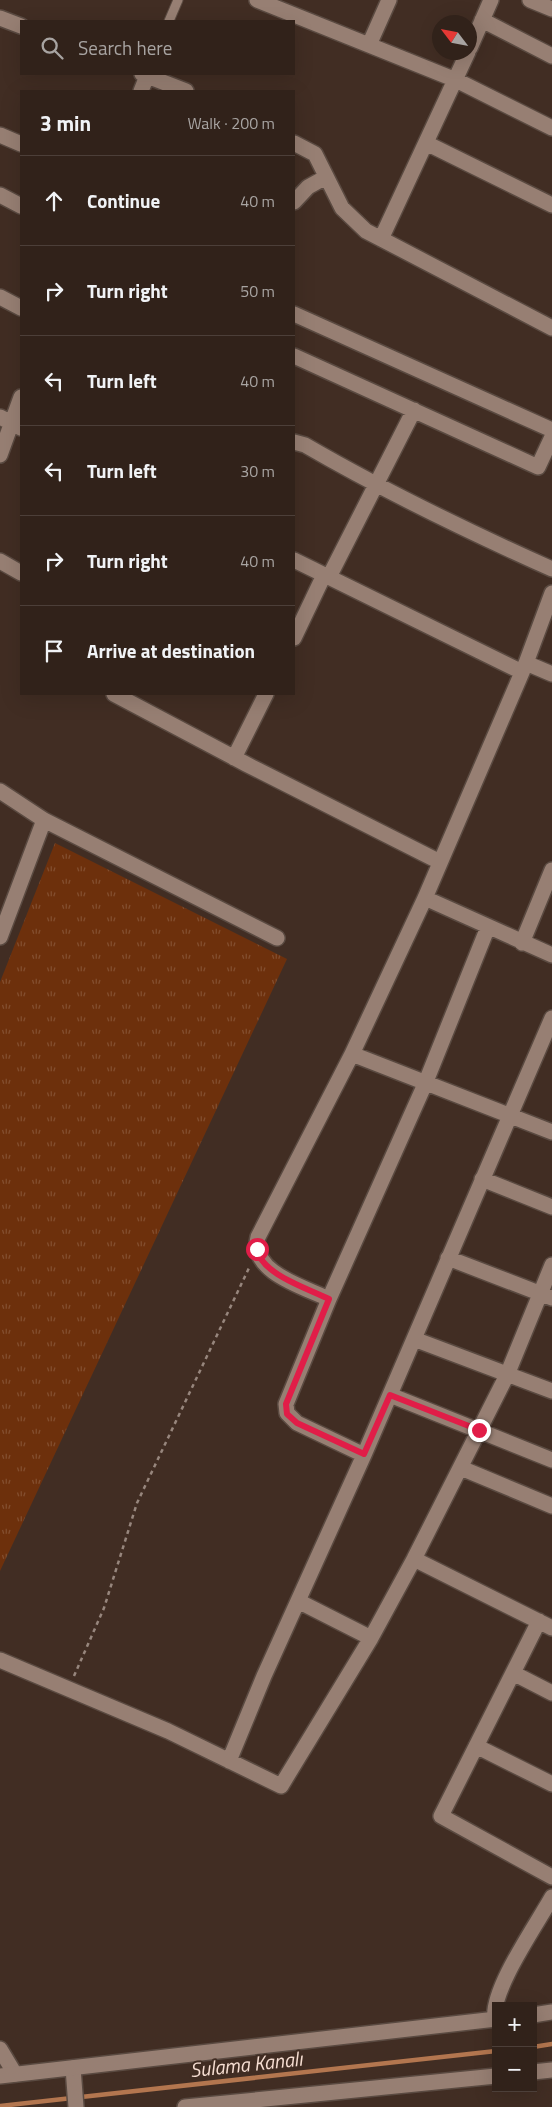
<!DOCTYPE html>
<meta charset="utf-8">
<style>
:root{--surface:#31221a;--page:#3d2f27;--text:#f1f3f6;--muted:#a8a4a2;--line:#4c3f39}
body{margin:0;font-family:"Titillium Web",sans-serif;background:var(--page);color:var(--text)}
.controls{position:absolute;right:15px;bottom:15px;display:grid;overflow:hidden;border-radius:0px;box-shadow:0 5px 20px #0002}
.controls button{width:45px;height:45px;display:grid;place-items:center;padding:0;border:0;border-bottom:1px solid var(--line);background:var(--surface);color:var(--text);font:25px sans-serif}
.compass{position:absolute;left:432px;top:15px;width:45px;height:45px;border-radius:50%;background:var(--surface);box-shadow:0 5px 20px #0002;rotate:302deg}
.stop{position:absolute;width:15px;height:15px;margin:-11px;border:4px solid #e11d48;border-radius:50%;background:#fff}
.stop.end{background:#e11d48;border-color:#fff;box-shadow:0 1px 5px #0008}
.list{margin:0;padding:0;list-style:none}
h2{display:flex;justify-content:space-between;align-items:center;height:65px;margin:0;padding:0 20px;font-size:21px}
h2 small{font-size:16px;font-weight:400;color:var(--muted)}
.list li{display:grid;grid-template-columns:32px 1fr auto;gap:15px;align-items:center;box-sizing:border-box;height:90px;padding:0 20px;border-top:1px solid var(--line)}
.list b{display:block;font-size:19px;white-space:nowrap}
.list em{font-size:16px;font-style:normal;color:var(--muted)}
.icon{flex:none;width:28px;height:28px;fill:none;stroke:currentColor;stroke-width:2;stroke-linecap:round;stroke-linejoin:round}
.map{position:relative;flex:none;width:552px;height:2107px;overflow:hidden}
.search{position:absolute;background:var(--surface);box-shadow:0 5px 20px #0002;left:20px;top:20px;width:275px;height:55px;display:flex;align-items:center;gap:12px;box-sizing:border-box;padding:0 18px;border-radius:0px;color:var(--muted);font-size:19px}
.panel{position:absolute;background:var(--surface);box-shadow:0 5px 20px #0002;left:20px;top:90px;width:275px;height:605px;border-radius:0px}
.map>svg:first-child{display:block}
.grass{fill:url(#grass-tufts)}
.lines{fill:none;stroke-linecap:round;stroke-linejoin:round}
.stream{stroke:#b3764f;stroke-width:4.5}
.lane-casing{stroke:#5a4a41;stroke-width:11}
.street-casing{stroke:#5a4a41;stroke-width:18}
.secondary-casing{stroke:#5a4a41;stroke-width:18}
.path{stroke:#97867d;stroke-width:2.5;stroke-dasharray:4 4;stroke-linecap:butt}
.lane{stroke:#977f73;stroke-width:9}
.street{stroke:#977f73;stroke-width:15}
.secondary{stroke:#977f73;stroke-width:15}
.route{stroke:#e11d48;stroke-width:6}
.labels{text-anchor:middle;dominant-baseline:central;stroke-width:4;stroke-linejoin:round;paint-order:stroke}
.water-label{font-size:20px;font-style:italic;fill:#f6ded2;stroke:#412d23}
</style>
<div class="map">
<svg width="552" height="2107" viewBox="0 0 552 2107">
<defs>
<pattern id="grass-tufts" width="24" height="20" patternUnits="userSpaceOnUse" patternTransform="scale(1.25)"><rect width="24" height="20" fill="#6d300c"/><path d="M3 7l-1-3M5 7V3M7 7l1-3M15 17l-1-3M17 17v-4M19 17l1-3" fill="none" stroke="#834e2f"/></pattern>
</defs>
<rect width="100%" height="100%" fill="#412d23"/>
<path class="grass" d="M55 843 287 959 0 1571V982Z"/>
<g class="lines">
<path class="stream" d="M533 2047 552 2044
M0 2106 496 2051"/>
<defs>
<path id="lane" d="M169 21 178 0"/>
<path id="street" d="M257 0 456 80 552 128
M530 0 552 9
M0 18 21 26
M482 20 552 56
M369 45 389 0
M470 48 491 0
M142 74 186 91
M141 91 147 76
M0 135 21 144
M294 143 315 154 342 208 366 231 552 328
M426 143 552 205
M0 195 21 206
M294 202 308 187 326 177
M381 239 468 52
M0 297 21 308
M294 314 552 430
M294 356 538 467 552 437
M0 417 21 428
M294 442 305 445C386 492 467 531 552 569
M0 455 21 397
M294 560 522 672
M0 561 21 573
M329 577 414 410
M294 638 324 575
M526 663 552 593
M114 694 246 764 440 862
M234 758 266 694
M0 791 44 820 277 938
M425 898 552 955
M0 937 44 820
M522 943 552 870
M352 1054 552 1132
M482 1179 552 1207
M448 1258 552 1298
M329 1299C304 1287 249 1272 258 1237L352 1054 425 898 526 663 552 674
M414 1339 552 1391
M390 1395 552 1460
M364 1455 297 1423 287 1413 286 1404 329 1299 425 1084 488 927
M461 1468 552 1506
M414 1559 552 1628
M298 1601 371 1638
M539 1621 441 1816 552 1877
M0 1660 168 1731 281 1786 371 1638 414 1559 507 1375 552 1265
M513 1673 552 1693
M476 1746 552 1784
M229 1761 264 1676 364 1455 552 1018
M495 2019C490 1991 537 1924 552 1897
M0 2049 15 2074
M73 2068 76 2107"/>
<path id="secondary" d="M533 2015 552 2012
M533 2072 552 2070
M0 2076 496 2019
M185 2107 496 2076"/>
</defs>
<use href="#lane" class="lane-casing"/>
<use href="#street" class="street-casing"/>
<use href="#secondary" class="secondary-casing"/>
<path class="path" d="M74 1676 104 1608 137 1503 249 1268"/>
<use href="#lane" class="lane"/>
<use href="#street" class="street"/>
<use href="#secondary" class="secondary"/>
</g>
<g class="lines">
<path class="route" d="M257 1249C261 1274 307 1288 329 1299L286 1404 287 1414 297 1423 364 1454 390 1395 479 1430"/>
</g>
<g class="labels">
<g class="water-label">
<text transform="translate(246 2064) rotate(-6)">Sulama Kanalı</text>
</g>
</g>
</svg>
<div class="controls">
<button>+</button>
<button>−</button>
</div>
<svg class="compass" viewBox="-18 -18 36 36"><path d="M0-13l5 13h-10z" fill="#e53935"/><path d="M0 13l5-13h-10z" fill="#a8a4a2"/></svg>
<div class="stop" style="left:257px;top:1249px"></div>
<div class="stop end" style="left:479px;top:1430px"></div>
<div class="search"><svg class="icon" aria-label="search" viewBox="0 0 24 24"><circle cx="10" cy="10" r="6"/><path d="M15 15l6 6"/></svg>Search here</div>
<section class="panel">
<h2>3 min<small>Walk · 200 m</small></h2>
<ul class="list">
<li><svg class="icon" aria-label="ahead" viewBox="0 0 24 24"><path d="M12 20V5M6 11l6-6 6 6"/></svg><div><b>Continue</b></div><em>40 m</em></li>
<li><svg class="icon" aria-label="right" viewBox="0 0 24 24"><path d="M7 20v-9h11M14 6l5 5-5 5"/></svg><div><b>Turn right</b></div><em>50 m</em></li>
<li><svg class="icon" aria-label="left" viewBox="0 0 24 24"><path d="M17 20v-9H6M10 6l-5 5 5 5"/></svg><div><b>Turn left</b></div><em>40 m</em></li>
<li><svg class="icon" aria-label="left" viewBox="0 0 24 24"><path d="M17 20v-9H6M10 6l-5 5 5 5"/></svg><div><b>Turn left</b></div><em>30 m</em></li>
<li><svg class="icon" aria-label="right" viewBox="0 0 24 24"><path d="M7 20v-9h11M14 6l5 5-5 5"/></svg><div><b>Turn right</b></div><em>40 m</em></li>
<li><svg class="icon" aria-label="arrive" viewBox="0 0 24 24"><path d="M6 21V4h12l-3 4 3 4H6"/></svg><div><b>Arrive at destination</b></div></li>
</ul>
</section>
</div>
